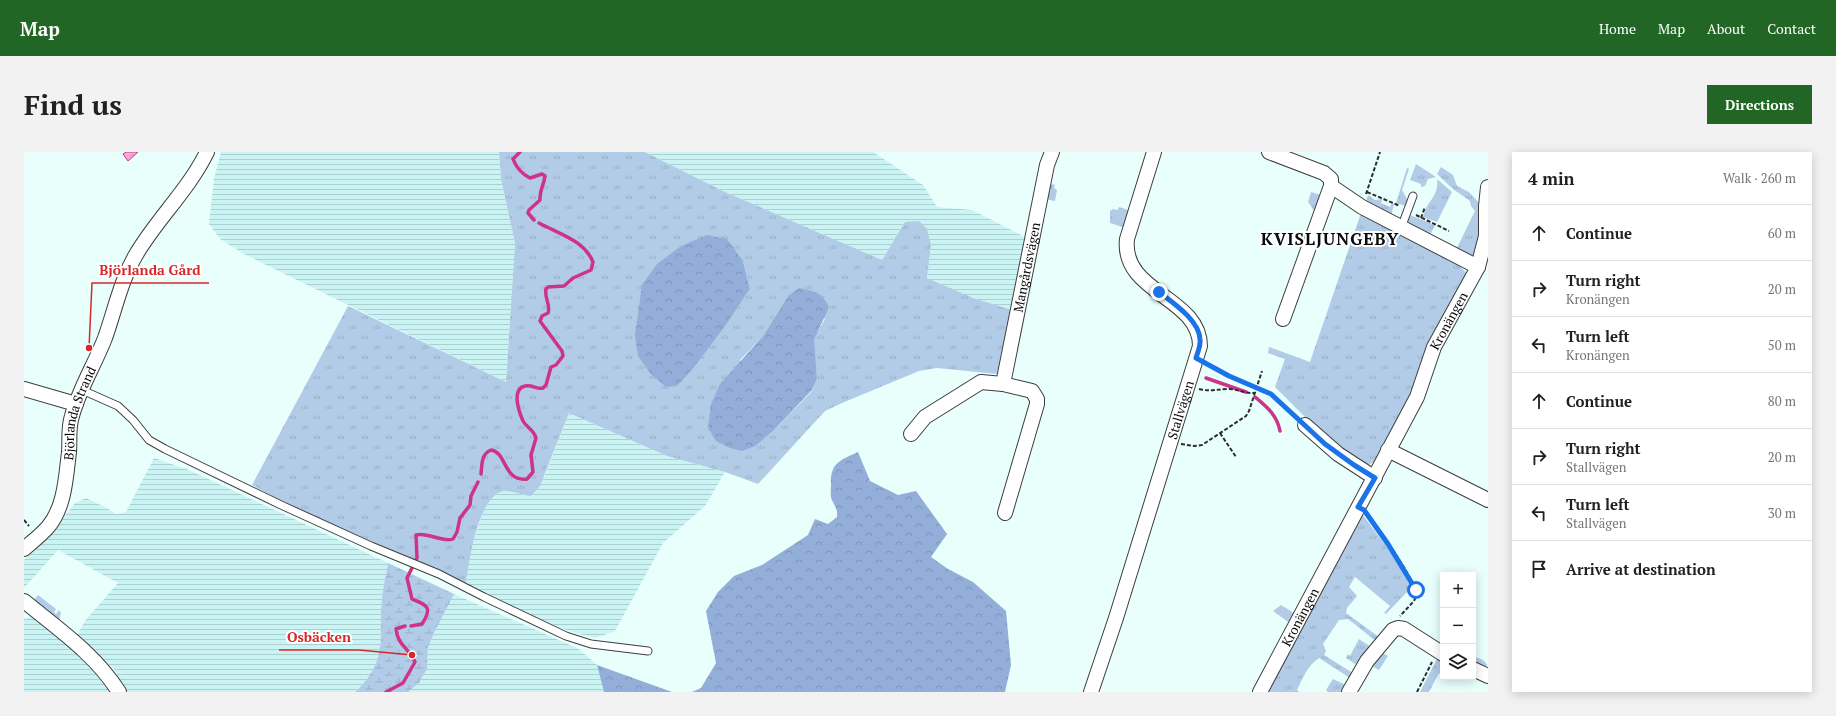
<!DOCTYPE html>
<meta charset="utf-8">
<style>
:root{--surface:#fff;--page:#f2f2f2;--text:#202124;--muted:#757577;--line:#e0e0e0;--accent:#216624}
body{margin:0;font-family:"PT Serif",serif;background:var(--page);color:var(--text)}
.controls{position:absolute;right:12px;bottom:12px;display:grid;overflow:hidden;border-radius:0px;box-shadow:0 2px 10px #0003}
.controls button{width:36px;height:36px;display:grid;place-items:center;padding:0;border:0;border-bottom:1px solid var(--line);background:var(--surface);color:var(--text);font:20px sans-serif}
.stop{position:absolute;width:12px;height:12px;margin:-9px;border:3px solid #1a73e8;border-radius:50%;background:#fff}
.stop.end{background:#1a73e8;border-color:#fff;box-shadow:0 1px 4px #0008}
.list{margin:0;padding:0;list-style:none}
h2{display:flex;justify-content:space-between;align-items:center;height:52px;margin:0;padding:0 16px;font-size:17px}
h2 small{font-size:13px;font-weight:400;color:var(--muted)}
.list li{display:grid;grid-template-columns:26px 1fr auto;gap:12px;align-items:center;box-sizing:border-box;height:56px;padding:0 16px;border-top:1px solid var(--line)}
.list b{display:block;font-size:15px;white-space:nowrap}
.list p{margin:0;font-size:13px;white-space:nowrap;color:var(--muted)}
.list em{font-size:13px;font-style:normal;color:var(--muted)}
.icon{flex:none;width:22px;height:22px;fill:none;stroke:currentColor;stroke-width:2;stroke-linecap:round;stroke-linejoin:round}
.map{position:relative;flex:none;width:1464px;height:540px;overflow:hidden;border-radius:0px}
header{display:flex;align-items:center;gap:24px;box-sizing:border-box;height:56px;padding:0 20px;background:var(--accent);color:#fff}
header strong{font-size:19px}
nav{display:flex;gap:22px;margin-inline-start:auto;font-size:14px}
.intro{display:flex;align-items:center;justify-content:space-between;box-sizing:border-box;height:96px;padding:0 24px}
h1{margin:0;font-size:28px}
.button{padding:10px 18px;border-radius:0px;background:var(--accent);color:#fff;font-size:14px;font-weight:700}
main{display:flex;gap:24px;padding:0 24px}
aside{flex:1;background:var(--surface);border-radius:0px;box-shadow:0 2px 10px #0003}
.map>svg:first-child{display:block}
.farmland{fill:url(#farmland-rules)}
.grass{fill:url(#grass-tufts);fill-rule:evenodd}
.forest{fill:url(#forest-crowns)}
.wetland{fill:url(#wetland-marsh)}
.water{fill:url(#water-ripples);stroke:#ce3388}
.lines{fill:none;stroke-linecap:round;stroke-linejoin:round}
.stream{stroke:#ce3388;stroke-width:3.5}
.lane-casing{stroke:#3d3d3d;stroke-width:9}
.street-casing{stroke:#3d3d3d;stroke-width:16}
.path{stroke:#2c2c2c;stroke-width:2;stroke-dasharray:4 2;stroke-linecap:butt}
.lane{stroke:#fff;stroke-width:7}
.street{stroke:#fff;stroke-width:14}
.route{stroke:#1a73e8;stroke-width:5}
.labels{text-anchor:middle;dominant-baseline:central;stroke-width:4;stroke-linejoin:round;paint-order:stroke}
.street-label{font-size:13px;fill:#0a0a0a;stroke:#fff}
.district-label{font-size:17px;font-weight:bold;letter-spacing:1px;fill:#0a0a0a;stroke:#fff}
.leader{fill:none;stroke:#d62828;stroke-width:1.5}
.callout-dot{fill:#d62828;stroke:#fff;stroke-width:1.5}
.callout-label{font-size:14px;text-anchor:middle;font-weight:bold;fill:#d62828;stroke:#fff;stroke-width:4;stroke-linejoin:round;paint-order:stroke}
</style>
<header>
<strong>Map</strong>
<nav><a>Home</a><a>Map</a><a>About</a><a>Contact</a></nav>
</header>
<div class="intro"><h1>Find us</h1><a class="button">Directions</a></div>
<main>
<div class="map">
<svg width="1464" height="540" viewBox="0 0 1464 540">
<defs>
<pattern id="farmland-rules" width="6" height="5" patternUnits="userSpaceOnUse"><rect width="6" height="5" fill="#c9f4f3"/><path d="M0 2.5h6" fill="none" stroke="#abd0cf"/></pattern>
<pattern id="grass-tufts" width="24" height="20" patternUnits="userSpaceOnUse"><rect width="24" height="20" fill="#b2cce8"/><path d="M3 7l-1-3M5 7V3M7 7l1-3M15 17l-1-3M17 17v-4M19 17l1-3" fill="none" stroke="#98aec6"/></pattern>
<pattern id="forest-crowns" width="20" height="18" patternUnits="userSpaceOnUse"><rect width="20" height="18" fill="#92aed9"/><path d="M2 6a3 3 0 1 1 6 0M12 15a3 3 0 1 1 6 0" fill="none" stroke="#7d94b9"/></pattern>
<pattern id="wetland-marsh" width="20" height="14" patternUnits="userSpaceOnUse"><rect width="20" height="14" fill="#b2cce8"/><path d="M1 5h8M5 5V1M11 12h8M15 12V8" fill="none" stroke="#98aec6"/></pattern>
<pattern id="water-ripples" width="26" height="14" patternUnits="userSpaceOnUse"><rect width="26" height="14" fill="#f6acd7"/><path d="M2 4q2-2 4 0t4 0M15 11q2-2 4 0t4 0" fill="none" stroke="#d293b7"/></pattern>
</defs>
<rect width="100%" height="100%" fill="#e8fffc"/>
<path class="farmland" d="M197 0H475L477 27 491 91 482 230 220 102 196 87 185 72 190 27Z
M621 0H849L899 33 913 55 948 58 1005 87 991 159 948 146 903 126 907 93 881 70 858 108 699 39Z
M545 261 643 304 701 320 681 354 639 391 591 479 572 486 551 481 522 470 442 431 445 404 459 359 469 344 480 338 506 344 521 323Z
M130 306 165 318 364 411 358 448 356 501 350 520 331 540H102L90 517 52 485 61 469 94 431 34 398 0 436V408L21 388 51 351 62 346 81 355 92 362 102 360Z
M430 442 555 497 573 513 580 540H384L395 531 403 517 404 495 420 458Z
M8 462 47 491 76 522 87 540H0V466L2 467Z"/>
<path class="grass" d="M475 0H621L699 39 858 108 881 70 895 69 903 77 907 93 903 126 949 146 991 159 973 222 913 216 895 219 818 251 801 259 734 332 701 320 643 304 545 261 516 334 507 344C500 343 484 338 479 339 454 345 445 409 442 431L267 354 228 333 324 154 482 230 491 91 477 27ZM719 109 726 137 702 173 685 194ZM764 144 801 167 789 188 793 227 788 239 750 278 716 208 739 184Z
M1392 12 1412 25 1404 27 1401 34 1397 35V32L1386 28Z
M1417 15 1429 23 1433 34 1445 40 1456 52 1458 92 1449 105 1432 98 1451 59 1447 54 1446 49 1429 37 1413 22Z
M1383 16 1385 17 1378 38 1383 47 1382 54 1372 51Z
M1413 27 1428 40 1413 70 1399 65C1400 63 1401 58 1402 56 1408 46 1415 40 1413 27Z
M1028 32 1031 33 1030 36 1033 38 1031 49 1021 47 1025 34Z
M1287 40 1297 43 1291 60 1284 50Z
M1344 43 1351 48 1358 47 1357 51 1366 55 1368 51 1370 52 1367 64 1341 52Z
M1095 55 1104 58 1107 61 1102 76 1086 71V59L1089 57 1094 58Z
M1337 61 1431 108 1444 123 1357 305 1343 314 1300 284 1251 235 1261 207 1244 201 1245 195 1286 210Z
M1386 63 1411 73 1405 85 1382 74Z
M1335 358 1369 403 1390 440V446L1383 440 1362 462 1360 461 1366 454 1331 425 1325 435 1333 444 1323 456 1322 461 1355 485 1352 489C1342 482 1334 474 1324 467L1315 468 1299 492 1302 499 1300 503 1329 521 1326 526 1295 506C1283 514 1279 526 1273 538L1275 540H1239Z
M14 443 32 457 30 460 32 462 35 458 37 461 35 469 8 450Z
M1257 453 1273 463 1267 472 1249 459Z
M1335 487 1347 495 1334 514 1322 506 1324 502 1326 504Z
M1354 498 1364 504 1355 518 1344 512Z
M1414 505 1419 508V521L1418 522 1415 521 1405 540H1396Z
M1449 505C1454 505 1461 508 1463 513L1460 519 1449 514Z
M1309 527 1322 533 1318 540H1304L1302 538Z"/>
<path class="forest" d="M683 83 703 87 719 109 726 137 702 173 667 219 653 234 642 235 626 221 614 204 611 183 618 133 633 112 657 94Z
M775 136C790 139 798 140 805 155L790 188 793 227 788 238 750 278 731 294 718 299 706 296 692 289 684 276 687 252 696 232 739 184 764 144Z
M834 300 846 329 874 343 892 339 923 382 907 405 924 417 949 430 982 459 987 513 981 540H668L677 536 692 511 682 459 694 440 710 424 738 413 784 383 791 367 804 372 813 365C814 357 811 355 808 348 806 344 807 337 807 333 806 311 816 308 834 300Z
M573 513 648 540H580Z"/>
<path class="wetland" d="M364 411 430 442 411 479 404 495 403 517 395 531 384 540H331C365 508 354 489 358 448 359 436 362 423 364 411Z"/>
<path class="water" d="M102 0H114L104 9 99 2Z"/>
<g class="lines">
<path class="stream" d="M496 0 489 7C492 15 498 22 506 26L518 22 521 24C520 33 515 39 516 48L505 58 504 61 510 68
M1182 226 1222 240
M1231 245C1243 255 1253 263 1256 279
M457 322C458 313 457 302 467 298 483 300 479 330 503 327L509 320 507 303 512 286C510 278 503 276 499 269 495 260 487 237 501 234 508 232 513 238 519 236L522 233 527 215 532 213 539 204 538 199 516 169 518 164 524 161C527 154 520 145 522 137L524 135 540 134 549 126 567 118 569 110C560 88 535 82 515 71
M387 474 398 472C409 455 403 453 388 447L383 426 393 406 392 383C404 380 419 391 429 387L433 380 436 366 446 353 447 344 454 330
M362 540 379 531 391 510C385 496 374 494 372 477L381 474"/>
<defs>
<path id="lane" d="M1377 76 1389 44
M58 238 94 254 109 268 125 288 141 297 257 353 347 394 415 422 460 445 542 484 567 492 624 499"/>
<g id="street">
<path d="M1245 0 1300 21 1307 27V34L1338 55 1454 115"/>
<path d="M1259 167 1307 34"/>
<path d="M0 237 52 252"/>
<path d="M1281 273 1314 302 1351 326"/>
<path d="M887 282 901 265 957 230 979 232"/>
<path d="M1364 298 1464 348"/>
<path id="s1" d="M981 361 1013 252V247L1008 239 979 232 1023 13 1028 0"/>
<path id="s2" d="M0 397C8 390 17 383 24 375 41 355 42 324 45 300 46 287 44 276 48 264 55 237 71 212 81 186 91 158 97 127 113 101 134 66 165 37 183 0"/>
<path d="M0 449C34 477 71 502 95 540"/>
<path d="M1449 517 1464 524"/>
<path id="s3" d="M1067 540 1092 466 1176 194C1176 145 1097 141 1103 87L1130 0"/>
<path id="s4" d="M1236 540 1393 245 1410 195 1454 115 1462 84V54L1464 35"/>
<path d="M1325 540 1343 509 1369 478 1374 476 1380 477 1419 502"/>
</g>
</defs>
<use href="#lane" class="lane-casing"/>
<use href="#street" class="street-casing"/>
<path class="path" d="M1343 40 1376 54
M1342 42 1356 0
M1392 63 1425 79
M1397 66 1401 55
M1183 213 1247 242 1273 265
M1175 237C1186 240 1194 237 1205 237 1214 237 1221 242 1230 241
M1196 281 1212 305
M1157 292 1170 294 1178 293 1222 264 1225 259 1238 219
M1344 364C1360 386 1384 416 1393 442L1390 449 1376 464
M0 368 5 374
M1393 540 1408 510"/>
<use href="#lane" class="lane"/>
<use href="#street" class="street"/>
</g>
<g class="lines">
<path class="route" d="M1135 140C1149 151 1175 168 1176 187 1177 194 1174 199 1172 206L1205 224 1247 242 1301 292 1330 313 1351 326 1334 355 1340 358 1364 392 1392 438"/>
</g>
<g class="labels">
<g class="street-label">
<text stroke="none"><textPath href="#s1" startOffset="277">Mangårdsvägen</textPath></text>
<text stroke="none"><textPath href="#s4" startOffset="417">Kronängen</textPath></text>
<text stroke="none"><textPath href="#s3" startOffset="296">Stallvägen</textPath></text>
<text stroke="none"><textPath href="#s2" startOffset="152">Björlanda Strand</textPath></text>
<text stroke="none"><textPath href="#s4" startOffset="85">Kronängen</textPath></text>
</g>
<g class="district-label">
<text x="1306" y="86">KVISLJUNGEBY</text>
</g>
</g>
<path class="leader" d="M65 196L68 131H185M388 503L335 498H255"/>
<g class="callout-dot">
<circle cx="65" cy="196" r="4"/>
<circle cx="388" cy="503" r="4"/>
</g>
<g class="callout-label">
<text x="126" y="123">Björlanda Gård</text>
<text x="295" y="490">Osbäcken</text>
</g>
</svg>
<div class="controls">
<button>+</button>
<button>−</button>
<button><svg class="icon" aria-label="layers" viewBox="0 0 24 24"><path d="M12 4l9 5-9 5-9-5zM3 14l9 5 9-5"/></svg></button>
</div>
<div class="stop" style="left:1392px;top:438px"></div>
<div class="stop end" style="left:1135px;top:140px"></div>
</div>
<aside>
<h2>4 min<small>Walk · 260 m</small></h2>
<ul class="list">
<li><svg class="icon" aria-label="ahead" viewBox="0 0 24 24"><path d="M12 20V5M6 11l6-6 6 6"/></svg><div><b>Continue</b></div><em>60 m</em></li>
<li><svg class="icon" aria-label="right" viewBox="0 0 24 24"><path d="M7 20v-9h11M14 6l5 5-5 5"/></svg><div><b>Turn right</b><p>Kronängen</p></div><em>20 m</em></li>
<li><svg class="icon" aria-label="left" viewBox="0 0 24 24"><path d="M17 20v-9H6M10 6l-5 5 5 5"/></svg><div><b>Turn left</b><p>Kronängen</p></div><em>50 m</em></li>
<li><svg class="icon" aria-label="ahead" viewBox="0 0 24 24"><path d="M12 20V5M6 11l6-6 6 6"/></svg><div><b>Continue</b></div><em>80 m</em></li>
<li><svg class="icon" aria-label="right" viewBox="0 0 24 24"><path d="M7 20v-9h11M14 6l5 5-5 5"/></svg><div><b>Turn right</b><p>Stallvägen</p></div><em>20 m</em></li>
<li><svg class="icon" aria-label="left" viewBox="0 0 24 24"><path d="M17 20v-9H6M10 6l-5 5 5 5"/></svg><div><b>Turn left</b><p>Stallvägen</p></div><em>30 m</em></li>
<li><svg class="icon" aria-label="arrive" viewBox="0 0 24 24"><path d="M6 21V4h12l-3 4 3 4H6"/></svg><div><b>Arrive at destination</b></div></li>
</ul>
</aside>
</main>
